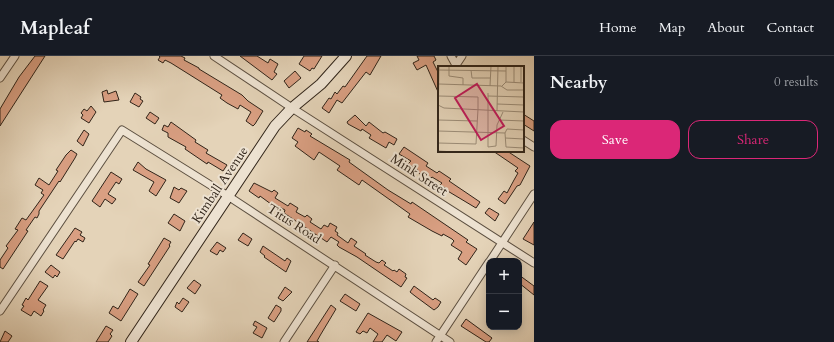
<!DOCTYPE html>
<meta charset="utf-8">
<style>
:root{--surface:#171b24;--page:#242831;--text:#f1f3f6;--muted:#9ea1a6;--line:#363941;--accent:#db2777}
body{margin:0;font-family:Cardo,serif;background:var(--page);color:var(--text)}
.controls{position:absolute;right:12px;bottom:12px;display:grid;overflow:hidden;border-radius:8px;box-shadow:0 2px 10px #0003}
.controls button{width:36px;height:36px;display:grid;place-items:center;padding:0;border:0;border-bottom:1px solid var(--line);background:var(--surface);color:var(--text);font:20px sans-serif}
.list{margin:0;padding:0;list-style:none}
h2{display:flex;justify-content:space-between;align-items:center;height:52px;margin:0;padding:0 16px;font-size:17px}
h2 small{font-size:13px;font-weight:400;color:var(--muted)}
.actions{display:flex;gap:8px;padding:12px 16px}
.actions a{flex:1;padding:9px 0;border:1px solid var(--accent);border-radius:12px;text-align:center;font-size:14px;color:var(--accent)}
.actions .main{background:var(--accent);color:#fff}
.map{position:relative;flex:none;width:534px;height:286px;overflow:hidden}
header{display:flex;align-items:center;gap:24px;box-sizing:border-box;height:56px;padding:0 20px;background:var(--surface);border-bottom:1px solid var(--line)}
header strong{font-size:19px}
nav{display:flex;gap:22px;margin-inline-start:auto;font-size:14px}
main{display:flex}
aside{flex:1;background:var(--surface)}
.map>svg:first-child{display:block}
.building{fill:#d99f82;stroke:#302419}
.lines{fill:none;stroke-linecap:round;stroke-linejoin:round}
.street-casing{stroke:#5d5041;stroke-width:9}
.secondary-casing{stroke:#302419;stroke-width:12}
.street{stroke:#ede2d1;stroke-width:7}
.secondary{stroke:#ede2d1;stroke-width:10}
.labels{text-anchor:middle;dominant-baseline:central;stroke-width:4;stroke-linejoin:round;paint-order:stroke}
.street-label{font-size:13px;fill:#302419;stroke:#ede2d1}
.inset-river{fill:none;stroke:#9bb5ba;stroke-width:2}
.inset-road{fill:none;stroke:#9c8d78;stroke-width:1}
.view{fill:#c2185b;fill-opacity:0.15;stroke:#c2185b;stroke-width:2}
.inset-edge{fill:none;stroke:#302419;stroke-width:2}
</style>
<header>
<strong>Mapleaf</strong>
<nav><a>Home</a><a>Map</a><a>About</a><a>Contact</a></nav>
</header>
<main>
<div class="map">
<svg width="534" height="286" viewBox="0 0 534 286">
<rect width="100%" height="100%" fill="#e4d3b8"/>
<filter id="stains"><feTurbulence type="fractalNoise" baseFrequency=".005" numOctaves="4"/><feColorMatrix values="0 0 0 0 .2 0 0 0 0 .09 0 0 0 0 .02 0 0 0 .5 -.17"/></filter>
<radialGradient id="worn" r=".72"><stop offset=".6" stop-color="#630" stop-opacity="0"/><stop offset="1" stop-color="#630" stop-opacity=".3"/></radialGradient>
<path class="building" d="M35 0H45L0 70V53L19 21Z
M159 0H181L185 2 184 4 199 12V13L242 39 248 45 263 55 255 68 253 70 246 65 251 56 240 49 238 53 227 47 220 42 222 39 171 7 165 4 163 7 158 4 160 1Z
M240 0H257L268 7 270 3 278 8 274 16 277 18 272 24Z
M304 0H322L314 13 312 12 310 15 299 8Z
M367 0H381L370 19 366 16 342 47 337 44 329 57 322 52 329 42 331 43 335 36 337 38 343 30 345 31Z
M417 0H434L436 4 433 6 439 18V38L426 9 417 14 413 7 419 4Z
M295 15 301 22 289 32 284 25Z
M107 34 108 38 116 35 119 44 104 46 102 36Z
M135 37 141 41 140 43 143 45 139 51 130 46Z
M91 50 96 56 89 67 81 62 83 59 81 57 84 53 87 55Z
M150 56 159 62 155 68 146 62Z
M523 58 534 65V75L523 68Z
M355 59 366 70 369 66 383 77 385 76 397 83 394 89 389 86 386 92 369 82 371 79 362 73 361 75 348 68 347 66Z
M171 66 196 84 195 86 208 94 206 97 227 109 223 115 208 106 207 108 185 93 186 91 168 81V77L162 74 164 69 168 71Z
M298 72 305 76 306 74 312 78 310 80 350 104 349 106 388 134 411 148 412 146 468 184 466 186 477 193 466 209 458 203 462 196 451 189 454 185 452 183 443 178 442 180 432 175 408 161 410 158 362 124 359 129 337 114 340 110 319 96 314 104 295 90 298 86 292 82Z
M84 74 89 78 83 90 77 85Z
M404 91 428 107 426 110 437 117 439 115 451 123 449 125 480 146 476 152 446 134 447 133 440 129 442 127 432 121 431 122 425 118 423 120 417 116 418 114 408 108 411 105 399 98Z
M71 94 77 98 75 102 60 126 59 125 39 155V158L37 162 35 161 26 174 28 175 3 213 0 211V204L8 192 6 190 18 174 15 173 22 162 26 164 44 139 41 137 43 134 35 129 39 122 49 129 58 115 56 114 66 99Z
M493 95H507L530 110 520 129 517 130 505 148 498 143 504 135 507 137 514 124 518 117 515 115 518 112Z
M138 106 146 113 166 124 156 140 149 135 154 126 133 114Z
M111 116 122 123 119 128 116 126 108 138 116 143 112 148 105 143 100 151 92 145Z
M254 127 272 136 274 134 278 137 275 142 288 150 290 147 298 152 296 156 305 161 307 159 312 163 310 166 321 173 324 169 328 171 330 167 337 171 335 175 338 177 337 179 348 187 351 182 357 186 354 190 366 198 365 199 376 206 379 207 382 204 386 207 384 209 393 215 394 214 397 216 399 213 406 218 405 221 407 222 401 231 357 201 339 191 337 189 339 186 331 181 327 186 284 157 285 154 276 149 275 151 260 140 259 142 249 135Z
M174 131 179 134 181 132 187 135 179 147 170 142Z
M489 152 499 158 495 165 485 157Z
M174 158 185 165 180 175 168 167Z
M534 166V189L523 183Z
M75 172 82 176 80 179 85 182 83 186 78 183 76 186 75 185 63 203 56 199Z
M243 177 252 183 248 190 238 184Z
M164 182 171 186 169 189 170 190 144 230 138 226 150 209 148 208Z
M217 186 226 192 223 196 220 194 217 199 210 195Z
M263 190 285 205 287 202 291 205 286 216 264 201 265 200 260 196Z
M51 209 60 216 57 221 55 219 53 222 45 216Z
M519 219 534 230V239L519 227Z
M194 224 201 229 195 238 187 232Z
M40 225 48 230 38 244 46 249 43 254 44 255 41 260 34 255 31 260 21 254 24 250 22 249 26 242 28 244Z
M414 230 433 244 435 242 441 246 438 251 434 254 415 240 410 236Z
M285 231 292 236 283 245 278 242Z
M130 233 138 238 121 265 109 257 113 250 118 253Z
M345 238 360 248 356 255 340 245Z
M183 242 189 246 182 256 175 251 177 246 179 248Z
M276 249 281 252V255L274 266 268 262Z
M331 249 336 253 321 278 317 285 319 286H307Z
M368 257 402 276 396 285 387 279 382 286H373L378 278 370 272 367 277 363 275 360 278 356 276Z
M466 263 492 282 489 286H486L461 270Z
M255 265 267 272 262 282 253 277 257 271 253 269Z
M106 270 113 274 110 278 112 280 108 286H96Z
M5 275 12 280 8 286H0Z"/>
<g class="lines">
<defs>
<path id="street" d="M214 0 292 52 534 207
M451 0 457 11
M456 9 462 0
M0 22 15 0
M523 84 534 91
M490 205 534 138
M0 255 122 74 228 140 450 286
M284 286 335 209
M436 286 489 206"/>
<path id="secondary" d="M131 286 275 70 292 52 321 28 346 0"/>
</defs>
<use href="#street" class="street-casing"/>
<use href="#secondary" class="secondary-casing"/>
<use href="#street" class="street"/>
<use href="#secondary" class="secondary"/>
</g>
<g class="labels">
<g class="street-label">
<text transform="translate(419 119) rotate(33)">Mink Street</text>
<text transform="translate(220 129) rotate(-56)">Kimball Avenue</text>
<text transform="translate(294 168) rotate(33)">Titus Road</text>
</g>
</g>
<g transform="translate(438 10)">
<rect width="86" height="86" fill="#e4d3b8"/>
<path class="inset-river" d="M26 86H46"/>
<path class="inset-road" d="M11 0V10L25 12V19M1 4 68 5M33 4 34 12H52M68 16 86 17M76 16V0M83 16V0M1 18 63 20 69 24H86M52 20 53 0M64 20 68 16V0M50 27V81L58 80 59 59 65 46M50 30 86 31M59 38 86 39M0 39 6 42 86 46M59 45 60 0M0 54 39 55M61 54 86 55M0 62 1 0M0 65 67 67 69 63 86 64M67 67 68 81 86 82M67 72 86 73M0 77 38 78 40 43V31L1 30M0 85 17 86"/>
<path class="view" d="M39 18 66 60 43 74 17 32Z"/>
<rect width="86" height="86" class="inset-edge"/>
</g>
<rect width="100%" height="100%" filter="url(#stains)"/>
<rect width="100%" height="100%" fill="url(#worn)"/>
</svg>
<div class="controls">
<button>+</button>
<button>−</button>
</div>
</div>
<aside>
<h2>Nearby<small>0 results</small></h2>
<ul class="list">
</ul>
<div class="actions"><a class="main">Save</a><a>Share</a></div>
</aside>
</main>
